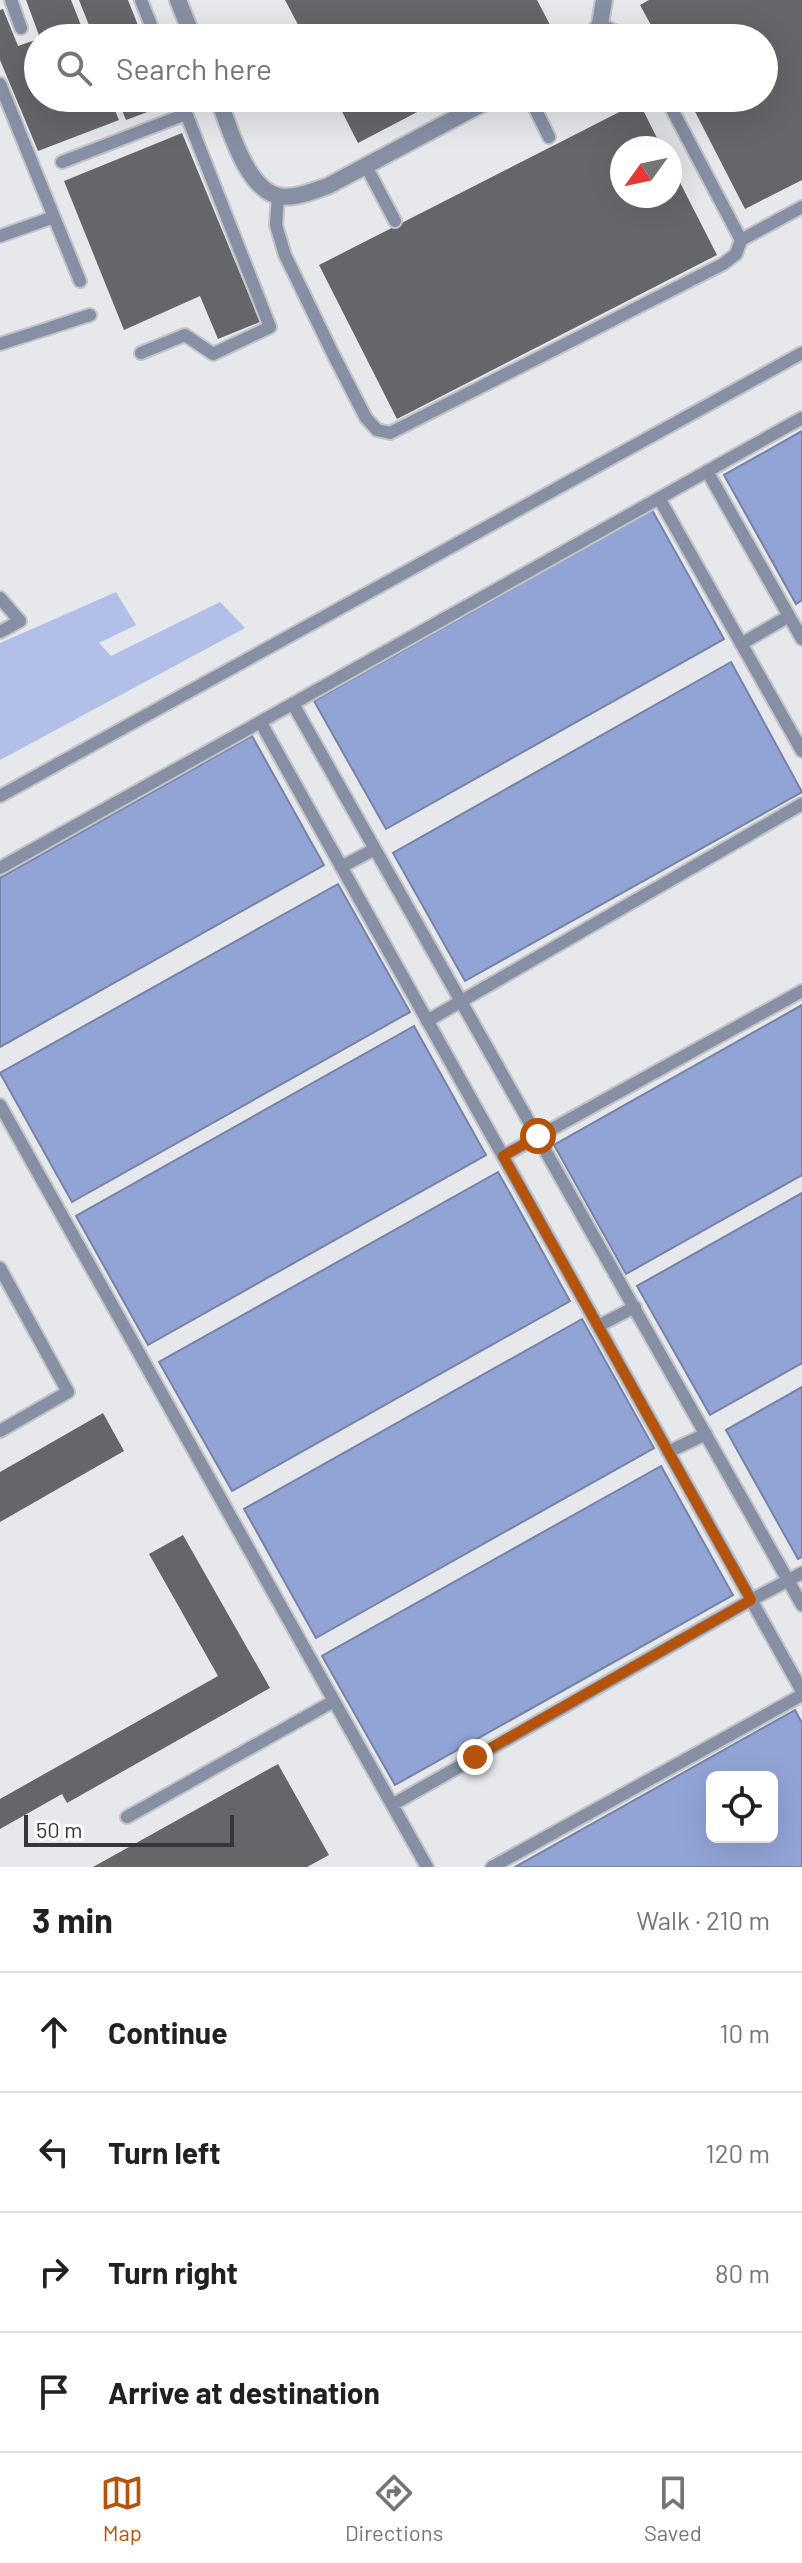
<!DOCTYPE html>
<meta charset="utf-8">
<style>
:root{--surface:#fff;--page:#f2f2f2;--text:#202124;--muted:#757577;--line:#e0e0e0;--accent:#b45309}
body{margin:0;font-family:Barlow,sans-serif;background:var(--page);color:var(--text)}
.controls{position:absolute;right:24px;bottom:24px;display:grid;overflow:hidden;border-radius:12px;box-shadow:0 8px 32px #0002}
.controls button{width:72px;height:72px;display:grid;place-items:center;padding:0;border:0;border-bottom:2px solid var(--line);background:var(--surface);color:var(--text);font:40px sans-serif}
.compass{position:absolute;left:610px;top:136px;width:72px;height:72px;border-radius:50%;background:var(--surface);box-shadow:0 8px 32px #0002;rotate:237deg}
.scale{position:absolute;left:24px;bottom:20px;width:210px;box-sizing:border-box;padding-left:8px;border:4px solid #353637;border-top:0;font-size:22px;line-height:28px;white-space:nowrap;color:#353637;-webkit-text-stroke:6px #fff;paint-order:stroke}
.stop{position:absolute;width:24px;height:24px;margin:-18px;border:6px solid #b45309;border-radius:50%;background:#fff}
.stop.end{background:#b45309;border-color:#fff;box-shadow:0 2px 8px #0008}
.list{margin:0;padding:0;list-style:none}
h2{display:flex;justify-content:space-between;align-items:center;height:104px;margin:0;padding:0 32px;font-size:34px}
h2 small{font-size:26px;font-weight:400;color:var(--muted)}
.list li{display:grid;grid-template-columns:52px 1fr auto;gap:24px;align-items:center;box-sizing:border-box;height:120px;padding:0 32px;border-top:2px solid var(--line)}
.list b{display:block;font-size:30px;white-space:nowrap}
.list em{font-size:26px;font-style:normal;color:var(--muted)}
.icon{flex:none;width:44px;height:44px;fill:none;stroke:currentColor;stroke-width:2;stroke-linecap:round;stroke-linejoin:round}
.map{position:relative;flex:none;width:802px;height:1867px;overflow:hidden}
.search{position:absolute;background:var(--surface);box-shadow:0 8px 32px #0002;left:24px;right:24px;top:24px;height:88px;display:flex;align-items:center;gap:20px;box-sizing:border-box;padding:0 28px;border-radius:44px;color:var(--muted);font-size:30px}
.sheet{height:584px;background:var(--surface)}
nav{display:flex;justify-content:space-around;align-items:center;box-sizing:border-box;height:112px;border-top:2px solid var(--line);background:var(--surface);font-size:22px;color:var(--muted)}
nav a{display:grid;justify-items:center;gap:4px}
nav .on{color:var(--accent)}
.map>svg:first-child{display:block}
.green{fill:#b1bfe9}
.water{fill:#92a3d6;stroke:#7682a6;stroke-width:2;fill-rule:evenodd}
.building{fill:#64666a}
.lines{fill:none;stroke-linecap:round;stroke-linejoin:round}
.lane-casing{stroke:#c3c4c8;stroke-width:16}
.street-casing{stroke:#c3c4c8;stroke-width:20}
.lane{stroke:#878fa5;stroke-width:12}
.street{stroke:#878fa5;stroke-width:16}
.route{stroke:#b45309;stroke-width:10}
</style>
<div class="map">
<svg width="802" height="1867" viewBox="0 0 802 1867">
<rect width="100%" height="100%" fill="#e6e8ec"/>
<path class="green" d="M116 592 136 625 99 643 111 656 220 602 245 628 0 760V643Z"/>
<path class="water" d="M802 431V600L796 604 724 475Z
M652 510 724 639 386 829 314 701Z
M731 662 802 792 465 981 393 853Z
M252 736 324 865 0 1047V878Z
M338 884 410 1012 72 1202 0 1073Z
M802 1005V1175L626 1274 554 1145Z
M414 1026 486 1155 148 1345 76 1216Z
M498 1172 570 1301 232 1491 159 1362Z
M802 1193V1363L710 1415 637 1286Z
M582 1319 654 1448 316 1638 244 1509Z
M802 1387V1557L798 1559 726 1430Z
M661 1466 733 1595 395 1785 322 1656Z
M795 1710 802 1723V1867H515ZM712 1777H772V1837H712Z"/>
<path class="building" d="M26 0H71L86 38H40Z
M79 0H128L143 38H94Z
M285 0H537L557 38H305Z
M649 0H802V180L745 209 688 98H764V38H658L640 5Z
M3 9 18 46 38 39V98H110L119 120 38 151 0 60V10Z
M117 98H167L169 104 126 120Z
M335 98H444L358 143Z
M639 102 662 148H622V196H670V163L717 255 397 419 319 265Z
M182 133 260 322 218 339 200 296 124 330 64 181Z
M103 1413 124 1451 0 1522V1472Z
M183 1535 270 1688 67 1803 62 1794 0 1829V1799L218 1676 149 1554Z
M278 1764 329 1855 307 1867H93Z"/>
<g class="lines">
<defs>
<path id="lane" d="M11 0 21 28
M141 0 156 38
M600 24 629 38
M0 84 54 217 0 236
M530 98 549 137
M666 98 741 240 802 207
M62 162 186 114
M366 166 395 221
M278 196 276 225 285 255 333 354 366 418 377 430 390 433 723 264 736 254 741 240
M54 217 80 281
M0 344 90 315
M141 353 185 335 213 354 270 327 180 98
M707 471 802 639
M660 500 802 751
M0 598 20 621 0 632
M741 644 789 616
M293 704 802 1605
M261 723 802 1691
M0 796 802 353
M341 867 375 849
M0 868 802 418
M427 1021 802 804
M0 1105 427 1867
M503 1156 802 991
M0 1268 68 1392 0 1431
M598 1326 635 1307
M668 1452 706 1434
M392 1805 751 1600 802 1573
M127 1817 334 1701
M492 1867 802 1695"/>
<path id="street" d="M178 0 193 38
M592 38 600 24 604 0
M218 98C229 126 246 190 279 196 295 199 313 191 328 186L493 98"/>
</defs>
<use href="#lane" class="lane-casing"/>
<use href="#street" class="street-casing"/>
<use href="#lane" class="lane"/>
<use href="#street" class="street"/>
</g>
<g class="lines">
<path class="route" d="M475 1757 751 1600 503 1156 538 1136"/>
</g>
</svg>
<div class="controls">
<button><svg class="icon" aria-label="locate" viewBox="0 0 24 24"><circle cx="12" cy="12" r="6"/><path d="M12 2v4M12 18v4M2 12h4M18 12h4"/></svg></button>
</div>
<svg class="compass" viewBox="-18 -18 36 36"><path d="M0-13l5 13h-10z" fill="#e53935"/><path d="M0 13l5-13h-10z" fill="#757577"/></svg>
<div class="scale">50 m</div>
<div class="stop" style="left:538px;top:1136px"></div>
<div class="stop end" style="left:475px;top:1757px"></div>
<div class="search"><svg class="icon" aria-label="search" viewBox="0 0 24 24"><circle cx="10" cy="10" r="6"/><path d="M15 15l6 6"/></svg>Search here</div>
</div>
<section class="sheet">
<h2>3 min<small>Walk · 210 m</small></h2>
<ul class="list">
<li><svg class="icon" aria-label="ahead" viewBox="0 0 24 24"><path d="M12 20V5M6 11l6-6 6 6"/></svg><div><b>Continue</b></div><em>10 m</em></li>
<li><svg class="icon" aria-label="left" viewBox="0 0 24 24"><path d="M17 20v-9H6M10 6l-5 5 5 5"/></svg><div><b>Turn left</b></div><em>120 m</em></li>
<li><svg class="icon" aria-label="right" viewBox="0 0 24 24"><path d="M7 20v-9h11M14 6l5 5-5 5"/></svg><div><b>Turn right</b></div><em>80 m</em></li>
<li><svg class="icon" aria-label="arrive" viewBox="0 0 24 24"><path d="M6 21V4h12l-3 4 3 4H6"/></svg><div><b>Arrive at destination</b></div></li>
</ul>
</section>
<nav>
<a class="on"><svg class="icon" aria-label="map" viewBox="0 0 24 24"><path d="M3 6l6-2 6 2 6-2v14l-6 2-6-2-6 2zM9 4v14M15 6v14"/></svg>Map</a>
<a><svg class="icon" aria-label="directions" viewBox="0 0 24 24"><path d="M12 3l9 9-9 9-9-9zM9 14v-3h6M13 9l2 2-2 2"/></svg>Directions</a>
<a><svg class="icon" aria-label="saved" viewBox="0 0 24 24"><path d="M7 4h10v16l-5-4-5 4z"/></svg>Saved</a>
</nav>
